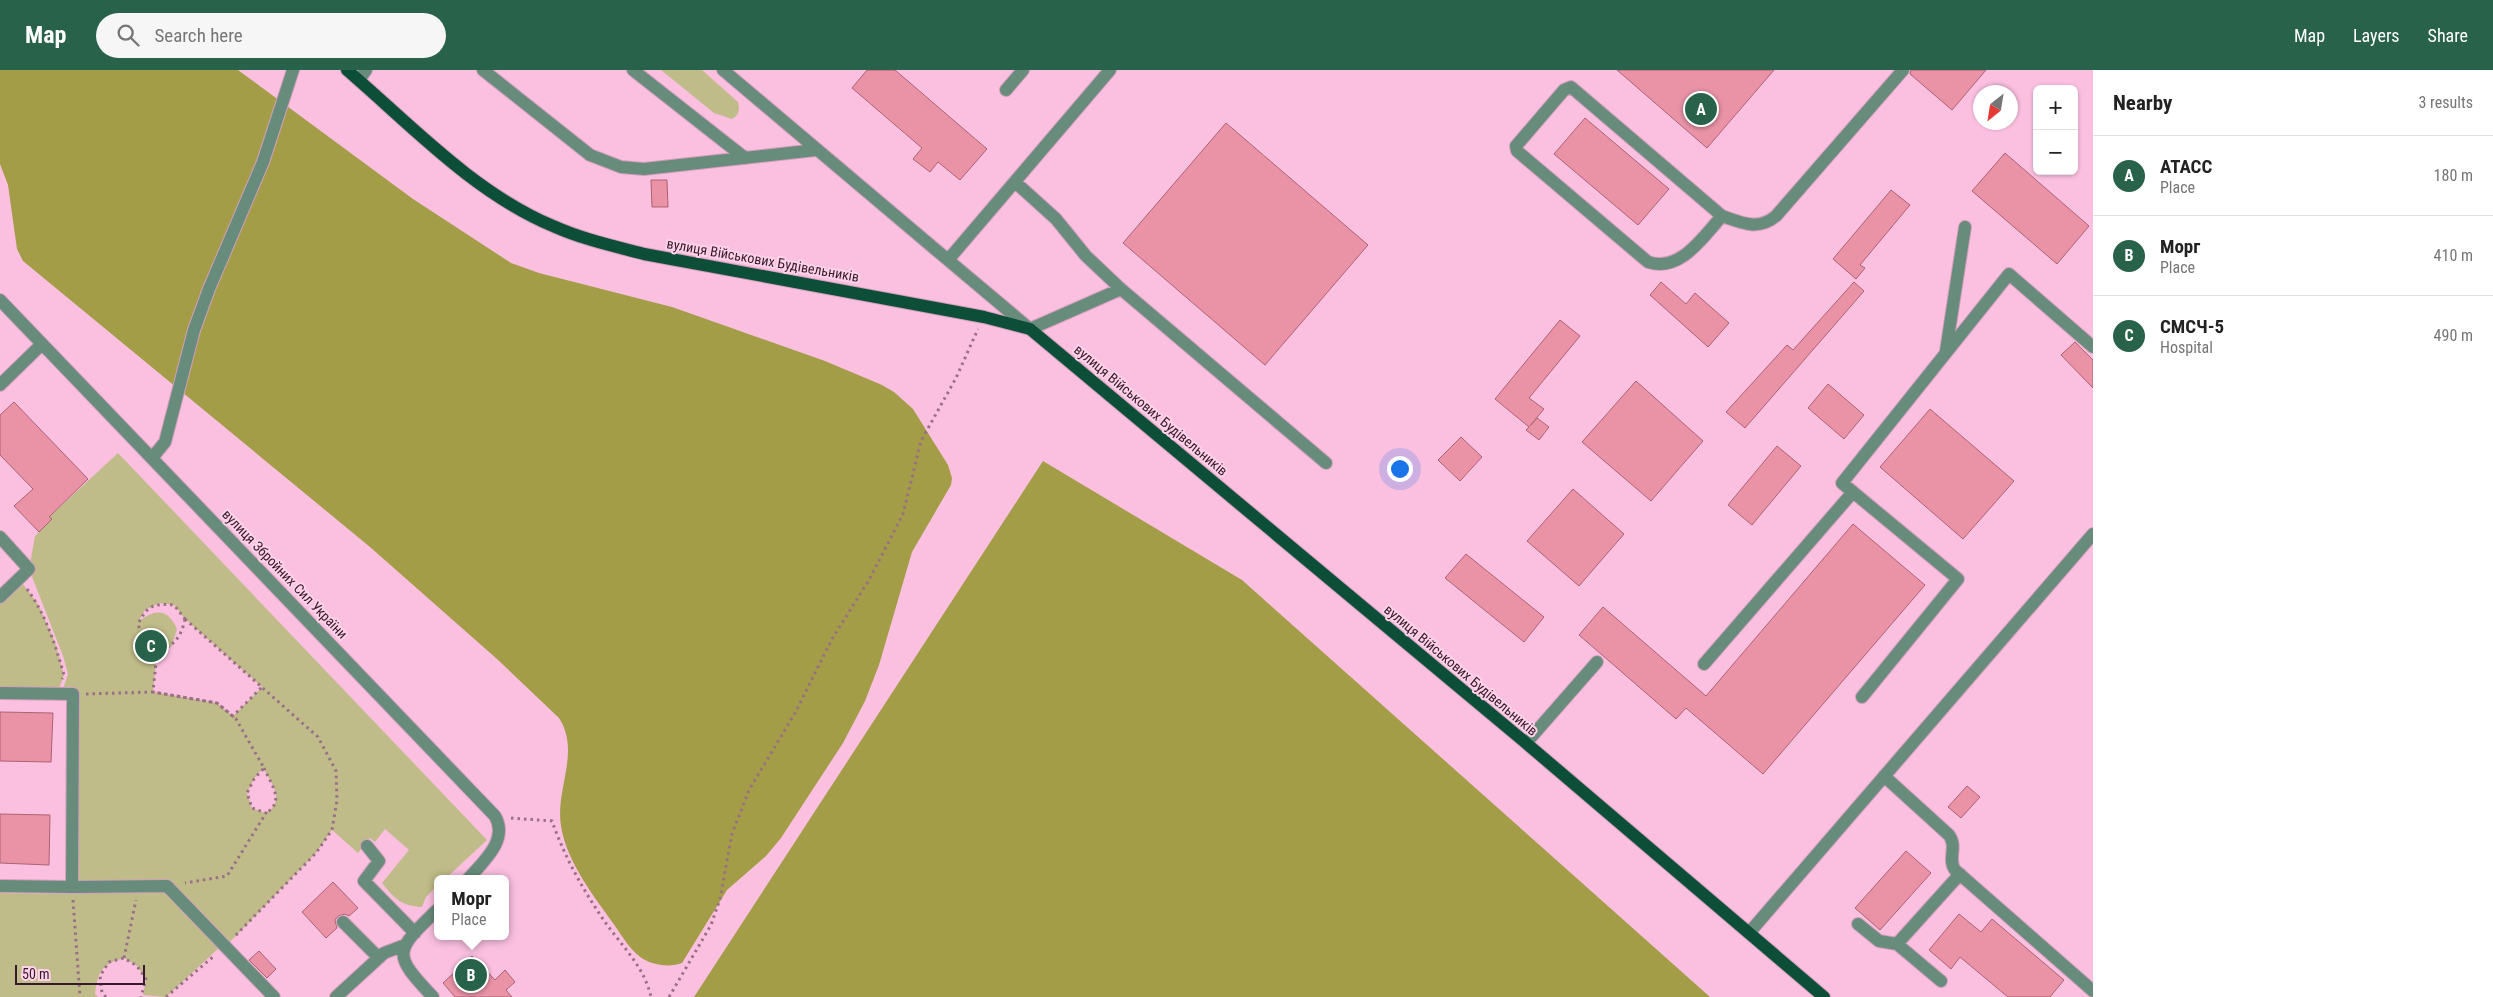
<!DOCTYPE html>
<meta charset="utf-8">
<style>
:root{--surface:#fff;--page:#f6f6f6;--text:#222;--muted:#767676;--line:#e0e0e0;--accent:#28624b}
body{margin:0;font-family:"Roboto Condensed",sans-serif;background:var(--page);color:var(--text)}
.controls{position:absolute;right:15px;top:15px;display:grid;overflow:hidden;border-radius:8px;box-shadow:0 1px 4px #0004}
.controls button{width:45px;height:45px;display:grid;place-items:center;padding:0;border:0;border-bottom:1px solid var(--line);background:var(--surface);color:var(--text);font:25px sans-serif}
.compass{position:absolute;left:1973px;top:15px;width:45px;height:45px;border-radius:50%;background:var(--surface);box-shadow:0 1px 4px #0004;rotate:210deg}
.scale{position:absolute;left:15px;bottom:12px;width:130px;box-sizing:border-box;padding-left:5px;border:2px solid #351a29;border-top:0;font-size:14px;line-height:18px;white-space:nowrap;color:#351a29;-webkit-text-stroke:4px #ffd2ea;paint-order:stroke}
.you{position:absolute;left:1399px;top:398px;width:18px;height:18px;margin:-12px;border:4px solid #fff;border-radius:50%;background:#1a73e8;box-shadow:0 0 0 8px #1a73e833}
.badge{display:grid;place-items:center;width:32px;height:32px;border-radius:50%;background:var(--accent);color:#fff;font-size:16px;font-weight:700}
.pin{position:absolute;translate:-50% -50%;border:2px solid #fff;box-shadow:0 1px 5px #0006}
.popup{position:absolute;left:434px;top:805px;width:75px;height:65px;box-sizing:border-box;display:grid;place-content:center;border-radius:8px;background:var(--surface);filter:drop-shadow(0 1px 4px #0005);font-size:16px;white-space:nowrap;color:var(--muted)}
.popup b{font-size:19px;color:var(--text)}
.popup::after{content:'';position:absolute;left:50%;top:100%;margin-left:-10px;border:10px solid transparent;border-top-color:var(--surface)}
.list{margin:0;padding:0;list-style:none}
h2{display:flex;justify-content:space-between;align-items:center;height:65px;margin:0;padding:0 20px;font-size:21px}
h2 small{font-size:16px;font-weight:400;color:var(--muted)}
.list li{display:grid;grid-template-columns:32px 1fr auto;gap:15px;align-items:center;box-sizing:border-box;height:80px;padding:0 20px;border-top:1px solid var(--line)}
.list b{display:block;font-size:19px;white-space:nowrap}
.list p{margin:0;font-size:16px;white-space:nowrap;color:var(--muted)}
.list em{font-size:16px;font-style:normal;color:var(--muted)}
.icon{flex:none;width:28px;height:28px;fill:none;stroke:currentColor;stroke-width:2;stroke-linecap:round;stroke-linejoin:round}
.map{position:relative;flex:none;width:2093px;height:927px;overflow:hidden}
header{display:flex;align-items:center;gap:30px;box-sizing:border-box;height:70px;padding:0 25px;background:var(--accent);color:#fff}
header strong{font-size:24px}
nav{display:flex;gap:28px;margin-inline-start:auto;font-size:18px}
.search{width:350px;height:45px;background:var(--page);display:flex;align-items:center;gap:12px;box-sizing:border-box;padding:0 18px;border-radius:28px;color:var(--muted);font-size:19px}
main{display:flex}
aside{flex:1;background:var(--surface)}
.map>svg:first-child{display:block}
.green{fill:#c0bc89;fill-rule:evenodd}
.forest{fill:#a39d48}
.building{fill:#ea93a7;stroke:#ac6274}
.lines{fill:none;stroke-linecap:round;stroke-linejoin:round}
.minor-casing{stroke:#d39fbb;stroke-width:14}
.major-casing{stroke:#d39fbb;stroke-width:14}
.path{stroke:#9a6f86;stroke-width:3;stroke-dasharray:2.5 4;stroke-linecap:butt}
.minor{stroke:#688c7c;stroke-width:12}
.major{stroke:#0d4e38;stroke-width:12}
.labels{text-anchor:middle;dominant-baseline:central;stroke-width:4;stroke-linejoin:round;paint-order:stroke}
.street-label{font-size:14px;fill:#351a29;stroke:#ffd2ea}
</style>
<header>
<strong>Map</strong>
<div class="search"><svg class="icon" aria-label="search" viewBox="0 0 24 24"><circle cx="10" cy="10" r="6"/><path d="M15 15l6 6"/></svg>Search here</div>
<nav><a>Map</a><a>Layers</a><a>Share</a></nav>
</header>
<main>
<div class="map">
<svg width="2093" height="927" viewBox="0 0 2093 927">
<rect width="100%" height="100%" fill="#fbc0e0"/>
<path class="green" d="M661 0H702L738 32C740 40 739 45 732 49L714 43Z
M118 383 487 770 445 809H437V816L426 827 422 837C401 836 394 828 382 813L409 780 385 759 375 772 370 768 358 783 332 760 316 783 225 877 167 816 72 817 73 625 63 619 68 604 63 586 29 499 35 466 52 449 49 447ZM160 533 174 535 185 549 262 617 233 646 217 633 153 622 157 584 172 576 177 559C167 537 155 540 139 551L145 540ZM263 698C271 712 286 731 266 743L252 738 247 723 254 709Z
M19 509 38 534 55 572 64 605 57 624 0 623V527Z
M165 820 220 877 166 927 143 925 146 909 137 896 124 888C102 894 98 901 95 924L98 927H0V823L72 824Z"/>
<path class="forest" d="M0 0H238L413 129 511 193 539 203 672 237 825 291 882 315 894 322 913 339 948 395 952 408 951 415 912 482 879 595 865 631 843 673 781 768 766 786 727 820 682 893C669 898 650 895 639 886 629 878 622 866 615 856 594 826 567 793 561 756 555 719 581 682 559 648L497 589 370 477 23 191 17 179 8 115 0 94Z
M1043 391 1242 510 1710 927H694Z"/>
<path class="building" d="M867 0H895L987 79 960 110 938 92 930 102 913 89 922 78 852 18Z
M1617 0H1774L1707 78Z
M1911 0H1986L1952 40 1910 4Z
M1585 48 1669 119 1638 155 1554 84Z
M1226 53 1368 175 1265 295 1123 173Z
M2005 83 2089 156 2057 194 1972 121Z
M651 110H667L668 137H652Z
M1891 120 1910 135 1860 195 1865 198 1856 209 1833 189Z
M1661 212 1686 234 1695 223 1729 253 1708 277 1650 225Z
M1854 212 1864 221 1745 358 1726 342 1787 275 1793 280Z
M1560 250 1580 266 1529 328 1544 339 1530 356 1537 348 1549 357 1539 370 1526 360 1529 357 1495 329Z
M2075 272 2093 290V318L2061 285Z
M1636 311 1703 371 1651 431 1582 372Z
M1828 314 1864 345 1844 369 1808 338Z
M14 332 88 409 49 447 52 449 39 462 14 436 33 419 0 385V345Z
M1930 339 2014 411 1963 469 1880 397Z
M1461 367 1482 387 1460 411 1438 390Z
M1777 376 1801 396 1752 455 1728 435Z
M1573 419 1624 464 1579 516 1527 471Z
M1853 454 1925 515 1763 704 1686 638 1676 649 1579 565 1603 537 1706 626Z
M1466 484 1544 547 1524 572 1445 508Z
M0 642 53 643 51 692 0 691Z
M1967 716 1980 727 1961 748 1948 737Z
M0 744 50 745 49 795 0 793Z
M1906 781 1931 803 1880 860 1855 838Z
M333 812 358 838 349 846 345 844 338 846 335 850 337 858 326 868 302 842Z
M1959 844 1981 862 1992 849 2064 910 2050 927H2008L1960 887 1951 899 1929 880Z
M259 881 276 899 267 908 249 890Z
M472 886 495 910 505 900 515 912 506 920 512 927H455L443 913Z"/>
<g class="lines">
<defs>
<path id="minor" d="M483 0 590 85 621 97 644 99 816 80
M633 0 745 88
M723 0 948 190
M1110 0 948 190 1030 259 1121 219 1326 393
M359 10 366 0
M1006 20 1023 0
M1015 112 1056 149 1086 186 1121 219
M1722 146C1703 167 1680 203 1648 192L1517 81 1516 76 1564 20 1571 17 1722 146C1742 153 1758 161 1776 146L1903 0
M0 230 495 746C509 770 483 792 468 809
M1946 281 1965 157
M0 315 42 274
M152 388 165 372 194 260 209 219 263 92 293 0
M1853 422 1958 509 1862 627
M0 467 29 499 0 527
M1704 594 1853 422 1842 413 2009 204 2093 277
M0 623 73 624 72 817 0 816
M1526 673 1597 592
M1884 706 1949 765C1958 777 1947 789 1955 800L2093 921
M367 776 379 791 364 811 415 863
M72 817 167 816 274 927
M343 852 379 888
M1858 854 1879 871 1897 874
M1749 863 2093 464
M1941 911 1897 874 1960 804
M336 927 384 883 405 875
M433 927C391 883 395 881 437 840"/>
<path id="major" d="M347 0C411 55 474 123 553 156 582 169 613 176 644 184L984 247 1030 259 1526 673 1824 927"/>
</defs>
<use href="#minor" class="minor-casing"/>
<use href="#major" class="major-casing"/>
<path class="path" d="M27 519C46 545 55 574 64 605L62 609
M185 549 318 667 336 701 337 730 332 760 316 783 235 866
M185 549 262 617 233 646 217 633 153 622 157 583C174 575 181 568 185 549Z
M157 584 143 571 138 554C147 536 153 533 174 535L185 549
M86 624 153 622 217 633 236 649 264 698 254 709 247 723 252 738 266 743 227 806 185 813
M264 698C270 713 286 731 266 743
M511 748 552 751C565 788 583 820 605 852 622 876 645 898 651 927
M73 830 80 927
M124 888 136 830
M106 927 102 923 100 906 109 892 124 888 137 896 146 909 141 927
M166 927 214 886
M669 927 711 855 720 829 732 764 749 720 795 643 832 569 869 510 903 444 921 371 956 308 978 259"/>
<use href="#minor" class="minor"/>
<use href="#major" class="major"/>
</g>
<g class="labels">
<g class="street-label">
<text transform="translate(763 190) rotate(10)">вулиця Військових Будівельників</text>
<text transform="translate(1151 340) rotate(40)">вулиця Військових Будівельників</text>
<text transform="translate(285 504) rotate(46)">вулиця Збройних Сил України</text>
<text transform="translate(1461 600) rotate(40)">вулиця Військових Будівельників</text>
</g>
</g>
</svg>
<div class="controls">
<button>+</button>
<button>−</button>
</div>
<svg class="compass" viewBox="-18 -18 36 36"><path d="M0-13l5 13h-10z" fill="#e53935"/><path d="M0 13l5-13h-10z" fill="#767676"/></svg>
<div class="scale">50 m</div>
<div class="you"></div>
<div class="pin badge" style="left:1701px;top:39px">A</div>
<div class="pin badge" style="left:471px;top:905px">B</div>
<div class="popup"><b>Морг</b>Place</div>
<div class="pin badge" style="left:151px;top:576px">C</div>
</div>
<aside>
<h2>Nearby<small>3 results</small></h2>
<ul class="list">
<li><span class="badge">A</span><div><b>АТАСС</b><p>Place</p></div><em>180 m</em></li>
<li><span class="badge">B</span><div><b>Морг</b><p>Place</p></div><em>410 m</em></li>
<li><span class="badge">C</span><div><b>СМСЧ-5</b><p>Hospital</p></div><em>490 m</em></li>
</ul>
</aside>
</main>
